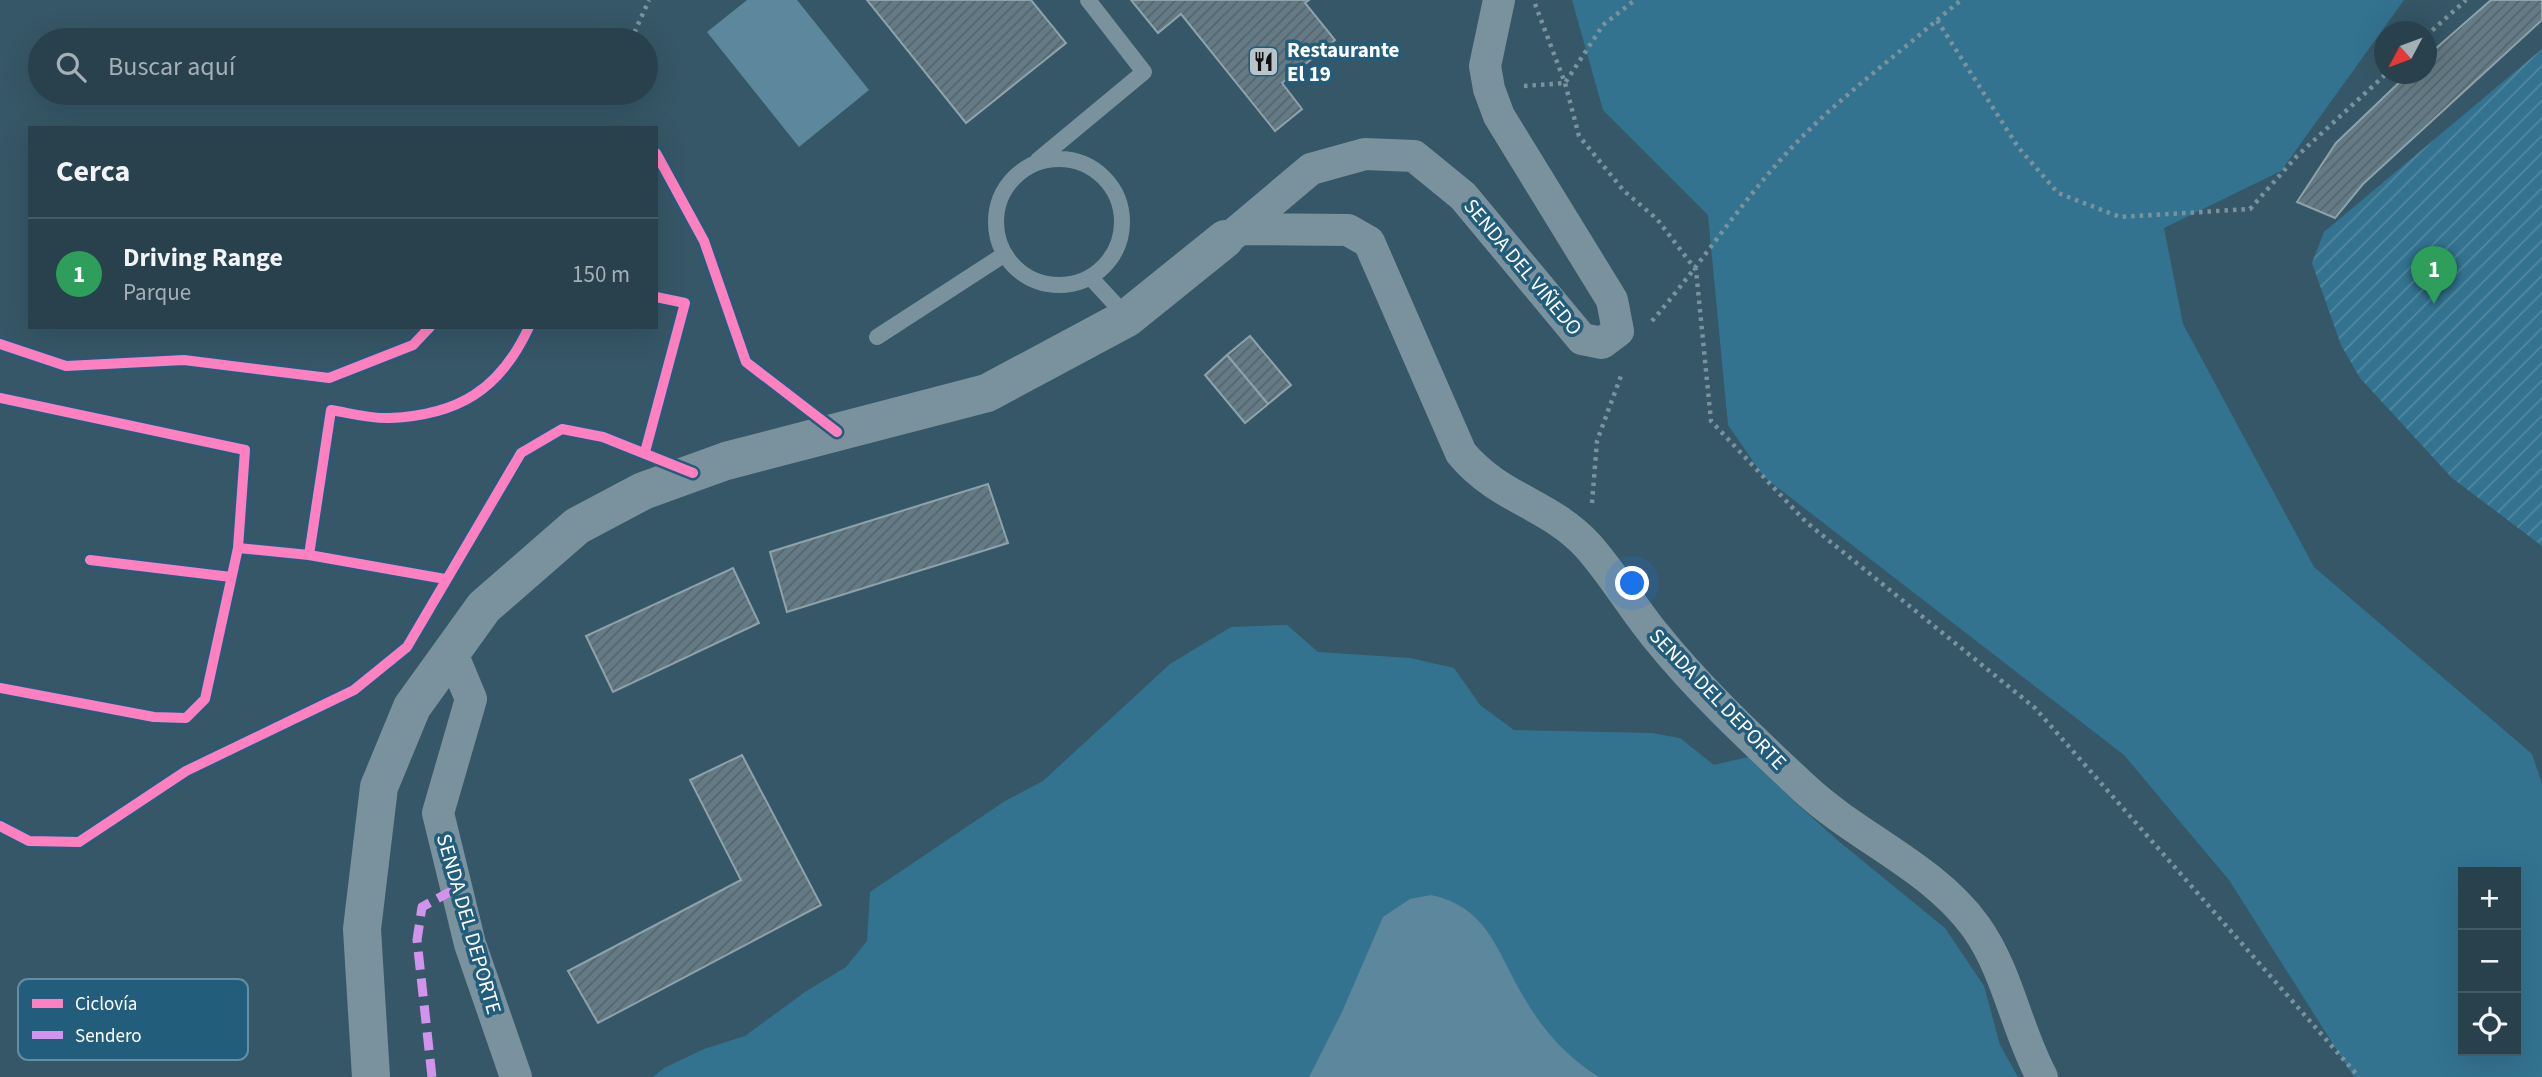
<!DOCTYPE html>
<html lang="es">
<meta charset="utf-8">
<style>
:root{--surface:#28414d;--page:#344c57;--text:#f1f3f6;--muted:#a5afb6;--line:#445a65;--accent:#b9c4ca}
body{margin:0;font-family:"Source Sans 3",sans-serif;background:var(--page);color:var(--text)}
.controls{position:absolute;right:21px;bottom:21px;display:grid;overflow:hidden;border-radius:0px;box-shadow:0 7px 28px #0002}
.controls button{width:63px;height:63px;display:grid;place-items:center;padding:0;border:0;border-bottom:2px solid var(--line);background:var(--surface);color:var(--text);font:35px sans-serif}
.compass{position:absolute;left:2374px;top:21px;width:63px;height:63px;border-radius:50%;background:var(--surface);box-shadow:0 7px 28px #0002;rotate:229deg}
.you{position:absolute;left:1633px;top:584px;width:24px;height:24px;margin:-18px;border:5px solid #fff;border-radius:50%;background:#1a73e8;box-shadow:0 0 0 10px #1a73e833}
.badge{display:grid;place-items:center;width:46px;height:46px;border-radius:50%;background:var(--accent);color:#fff;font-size:23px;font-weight:700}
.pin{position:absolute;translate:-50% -58px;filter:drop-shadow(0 2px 4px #0008)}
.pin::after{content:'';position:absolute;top:37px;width:24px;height:21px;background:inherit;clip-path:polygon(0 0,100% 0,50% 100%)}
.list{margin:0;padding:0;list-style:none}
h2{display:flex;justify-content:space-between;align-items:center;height:91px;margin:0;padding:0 28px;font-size:30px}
h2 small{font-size:23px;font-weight:400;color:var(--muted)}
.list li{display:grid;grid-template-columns:46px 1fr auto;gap:21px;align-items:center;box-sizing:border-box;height:112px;padding:0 28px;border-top:2px solid var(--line)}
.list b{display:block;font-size:26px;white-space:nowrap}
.list p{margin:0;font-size:23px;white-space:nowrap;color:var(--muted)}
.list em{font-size:23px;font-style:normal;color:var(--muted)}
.icon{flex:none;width:38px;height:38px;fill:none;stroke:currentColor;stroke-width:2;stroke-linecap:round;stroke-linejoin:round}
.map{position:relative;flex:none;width:2542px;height:1077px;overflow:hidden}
.search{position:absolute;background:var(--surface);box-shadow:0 7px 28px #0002;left:28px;top:28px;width:630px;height:77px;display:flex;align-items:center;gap:18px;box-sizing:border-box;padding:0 24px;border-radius:38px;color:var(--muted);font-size:26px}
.panel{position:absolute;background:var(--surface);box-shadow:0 7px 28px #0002;left:28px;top:126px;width:630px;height:203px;border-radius:0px}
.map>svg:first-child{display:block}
.grass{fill:#337390;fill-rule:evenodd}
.garden{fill:url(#garden-furrows)}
.water{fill:#5d879c}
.building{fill:url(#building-hatch);stroke:#8ea2ac;stroke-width:2}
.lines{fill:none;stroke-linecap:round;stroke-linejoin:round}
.path{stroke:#7a929e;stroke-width:4.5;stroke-dasharray:3.5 5;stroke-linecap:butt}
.service{stroke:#7a929e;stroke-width:16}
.minor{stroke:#7a929e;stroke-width:32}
.tertiary{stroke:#7a929e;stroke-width:38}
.quiet{stroke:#d193ec;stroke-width:9;stroke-dasharray:18 9;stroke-linecap:butt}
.cycleway-casing{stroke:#225d7b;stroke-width:15}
.cycleway{stroke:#ff80c0;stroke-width:10}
.labels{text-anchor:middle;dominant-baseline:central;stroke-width:7;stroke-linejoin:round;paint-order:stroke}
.poi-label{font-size:21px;font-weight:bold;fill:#fff;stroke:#225d7b;text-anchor:start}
.street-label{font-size:21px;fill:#fff;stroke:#225d7b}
.key{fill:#225d7b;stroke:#648ea3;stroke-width:2}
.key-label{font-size:19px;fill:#fff}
</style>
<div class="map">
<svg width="2542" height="1077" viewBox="0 0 2542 1077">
<defs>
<pattern id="garden-furrows" width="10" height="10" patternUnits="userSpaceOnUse" patternTransform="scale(1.75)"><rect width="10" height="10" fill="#337390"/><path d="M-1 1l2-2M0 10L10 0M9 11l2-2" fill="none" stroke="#5288a1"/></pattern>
<pattern id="building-hatch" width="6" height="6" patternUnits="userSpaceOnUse" patternTransform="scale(1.75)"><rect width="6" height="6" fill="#637b86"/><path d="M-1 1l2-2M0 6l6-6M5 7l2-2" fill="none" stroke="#586469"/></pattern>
</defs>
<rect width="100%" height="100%" fill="#365767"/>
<path class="grass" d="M1572 0H2404L2281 171 2164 228 2183 324 2314 567 2532 754 2542 784V1077H2354L2229 880 2124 755 1764 477 1728 425 1708 215 1603 110ZM2463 872H2516V1051H2463Z
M1287 625 1318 652 1410 658 1454 668 1480 705 1514 730 1652 733 1680 738 1714 765 1752 756 1797 804 1842 844 1945 928 1984 986 2000 1045 2018 1077H653L664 1068 704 1049 745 1036 805 992 846 967 867 941 870 892 1005 801 1043 781 1170 664 1231 627Z"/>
<path class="garden" d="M2542 49V546L2452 478 2360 378 2341 345 2312 263 2324 232Z"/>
<path class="water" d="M747 0H797L869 90 799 147 707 32Z
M1431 895C1487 907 1496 949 1522 994 1541 1028 1566 1057 1599 1077H1309L1342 1012 1383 917 1410 899Z"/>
<path class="building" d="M867 0H1031L1066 43 966 123Z
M1131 0H1309L1305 3 1335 40 1282 83 1302 109 1275 131 1181 14 1158 33Z
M2491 0H2542V20L2363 184 2335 218 2297 202 2336 143 2408 74H2426V57Z
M1250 336 1291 385 1268 404 1227 355Z
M1227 355 1268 404 1245 423 1205 375Z
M988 484 1008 543 787 612 770 552Z
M733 568 759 623 613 692 586 636Z
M742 755 821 905 598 1023 568 971 741 880 690 780Z"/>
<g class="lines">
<path class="path" d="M1535 4 1565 83 1579 136 1624 191 1657 219 1696 270 1711 421 1806 522 2035 708 2359 1077
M1937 20 1961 0
M2426 36 2466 0
M631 40 649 0
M1524 86 1565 83 1603 25 1635 0
M1652 321C1703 262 1745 195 1800 139 1842 96 1892 59 1937 20L2018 147 2058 193 2120 217 2250 209 2297 156 2386 74
M1592 503 1597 441 1622 373"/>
<path class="service" d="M996 222a63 63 0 1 1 126 0a63 63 0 1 1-126 0Z
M1038 160 1144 72 1088 0
M1091 278 1127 317
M877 337 1005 254"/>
<path class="minor" d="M1242 229 1348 230 1369 242 1461 453C1499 499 1550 504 1588 546 1613 574 1632 607 1655 635 1699 690 1753 740 1803 787 1857 838 1932 866 1976 927 2008 972 2016 1029 2042 1077
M1235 233 1311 169 1365 154 1414 156 1463 196 1582 339 1602 343 1618 331 1612 300 1499 116 1489 89 1485 66 1499 0
M451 651 471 699 438 813 470 944 516 1077"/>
<path class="tertiary" d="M371 1077 362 929 379 787 412 707 484 607 577 526 643 491 726 461 987 393 1127 318 1225 239"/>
<path class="quiet" d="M432 1077 417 940 422 907 455 889"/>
<defs>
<path id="cycleway" d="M656 153 704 241 746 362 837 432
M0 344 66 366 184 360 329 378 413 345 430 327
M0 398 245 450 238 548 309 555
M645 452 685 303 656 297
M90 560 231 577
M445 579 309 555 331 410C350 413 371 419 390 418 458 415 500 390 529 327
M0 688 154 717 186 718 205 699 238 548
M0 826 29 841 79 842 186 771 354 690 407 647 521 453 562 429 603 437 693 473"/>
</defs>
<use href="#cycleway" class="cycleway-casing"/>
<use href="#cycleway" class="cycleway"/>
</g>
<defs>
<symbol id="restaurant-square" viewBox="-11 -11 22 22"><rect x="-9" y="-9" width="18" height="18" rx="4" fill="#b9c4ca" stroke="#225d7b"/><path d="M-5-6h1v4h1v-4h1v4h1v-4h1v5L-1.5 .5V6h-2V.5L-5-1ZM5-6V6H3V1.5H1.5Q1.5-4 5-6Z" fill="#111"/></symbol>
</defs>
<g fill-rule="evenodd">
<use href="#restaurant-square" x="1246" y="44" width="35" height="35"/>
</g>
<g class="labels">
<g class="poi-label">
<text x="1287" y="50">Restaurante<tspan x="1287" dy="24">El 19</tspan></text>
</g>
<g class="street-label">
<text transform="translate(1523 267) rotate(50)">SENDA DEL VIÑEDO</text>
<text transform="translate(1718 699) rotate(46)">SENDA DEL DEPORTE</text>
<text transform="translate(469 924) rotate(74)">SENDA DEL DEPORTE</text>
</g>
</g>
<rect x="18" y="979" width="230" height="81" rx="10" class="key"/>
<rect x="32" y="999" width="31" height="9" fill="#ff80c0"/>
<rect x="32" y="1031" width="31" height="8" fill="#d193ec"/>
<g class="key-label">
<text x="75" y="1010">Ciclovía</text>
<text x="75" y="1042">Sendero</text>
</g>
</svg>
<div class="controls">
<button>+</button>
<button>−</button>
<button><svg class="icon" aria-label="locate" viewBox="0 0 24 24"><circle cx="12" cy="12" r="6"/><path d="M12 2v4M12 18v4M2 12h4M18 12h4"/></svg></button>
</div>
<svg class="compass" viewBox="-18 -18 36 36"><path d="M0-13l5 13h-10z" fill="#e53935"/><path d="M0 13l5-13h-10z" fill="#a5afb6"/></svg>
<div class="you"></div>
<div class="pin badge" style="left:2434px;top:304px;background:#2e9e5b">1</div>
<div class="search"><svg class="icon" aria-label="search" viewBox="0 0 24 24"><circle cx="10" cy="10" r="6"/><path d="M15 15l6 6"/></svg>Buscar aquí</div>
<section class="panel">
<h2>Cerca<small></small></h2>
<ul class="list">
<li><span class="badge" style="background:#2e9e5b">1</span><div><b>Driving Range</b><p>Parque</p></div><em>150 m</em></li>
</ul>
</section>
</div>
